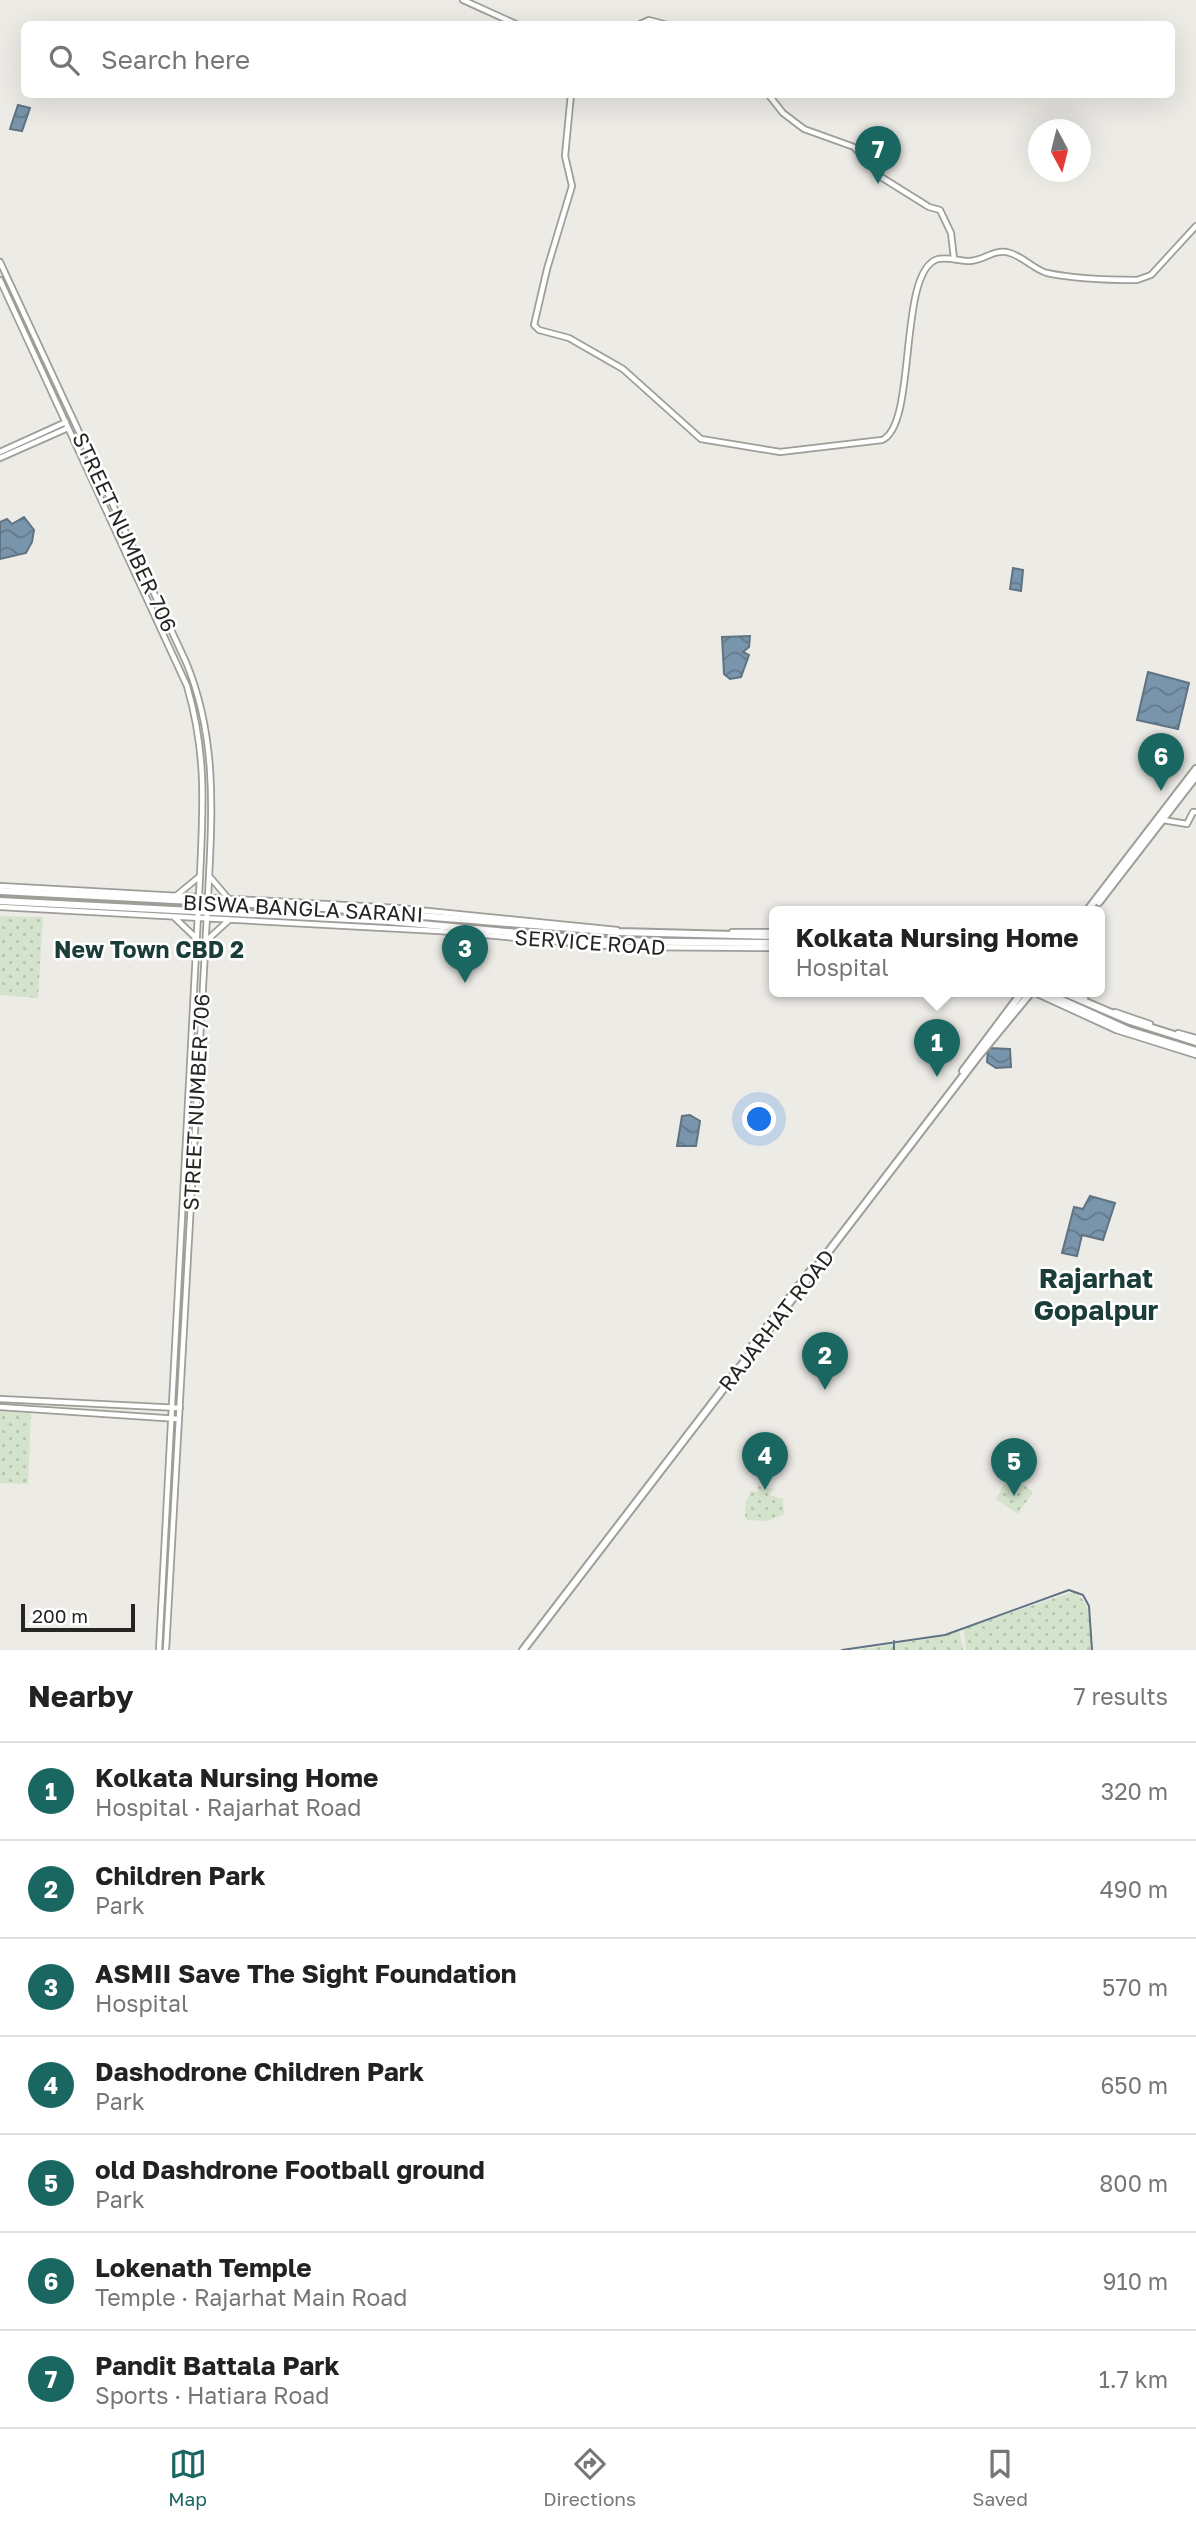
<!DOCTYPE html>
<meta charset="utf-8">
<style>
:root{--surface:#fff;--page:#f2f2f2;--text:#222;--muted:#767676;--line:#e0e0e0;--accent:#1a6661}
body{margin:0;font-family:"Golos Text",sans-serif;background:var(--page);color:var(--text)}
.compass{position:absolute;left:1028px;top:119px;width:63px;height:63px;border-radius:50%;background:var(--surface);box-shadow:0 7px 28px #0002;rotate:173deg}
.scale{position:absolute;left:21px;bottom:18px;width:114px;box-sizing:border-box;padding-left:7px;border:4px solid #262523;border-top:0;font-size:19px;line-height:24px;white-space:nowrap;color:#262523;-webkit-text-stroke:5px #fff;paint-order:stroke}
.you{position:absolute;left:760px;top:1120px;width:24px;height:24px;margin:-18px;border:5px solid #fff;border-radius:50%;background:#1a73e8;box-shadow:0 0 0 10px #1a73e833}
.badge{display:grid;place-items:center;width:46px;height:46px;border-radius:50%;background:var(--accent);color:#fff;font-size:23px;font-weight:700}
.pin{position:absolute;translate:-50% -58px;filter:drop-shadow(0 2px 4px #0008)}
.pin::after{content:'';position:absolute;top:37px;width:24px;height:21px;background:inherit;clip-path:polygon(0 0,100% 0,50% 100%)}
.popup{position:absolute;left:769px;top:906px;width:336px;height:91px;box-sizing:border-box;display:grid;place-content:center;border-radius:10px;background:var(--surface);filter:drop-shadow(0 2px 5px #0005);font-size:23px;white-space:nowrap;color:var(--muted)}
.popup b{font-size:26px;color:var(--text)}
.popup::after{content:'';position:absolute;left:50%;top:100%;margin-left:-14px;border:14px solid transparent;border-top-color:var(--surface)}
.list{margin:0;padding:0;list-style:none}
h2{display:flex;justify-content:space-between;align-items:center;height:91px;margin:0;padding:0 28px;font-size:30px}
h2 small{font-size:23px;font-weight:400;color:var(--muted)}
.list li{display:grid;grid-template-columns:46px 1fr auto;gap:21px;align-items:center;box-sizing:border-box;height:98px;padding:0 28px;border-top:2px solid var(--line)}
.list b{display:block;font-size:26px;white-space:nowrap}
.list p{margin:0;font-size:23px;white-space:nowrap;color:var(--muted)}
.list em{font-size:23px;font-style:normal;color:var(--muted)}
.icon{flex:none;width:38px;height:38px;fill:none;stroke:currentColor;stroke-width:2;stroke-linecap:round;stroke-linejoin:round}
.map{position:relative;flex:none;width:1196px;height:1650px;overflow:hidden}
.search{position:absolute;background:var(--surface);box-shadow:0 7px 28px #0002;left:21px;right:21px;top:21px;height:77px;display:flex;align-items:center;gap:18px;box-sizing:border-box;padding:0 24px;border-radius:10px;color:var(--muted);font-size:26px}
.sheet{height:777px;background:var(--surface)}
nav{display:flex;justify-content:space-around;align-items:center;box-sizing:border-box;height:98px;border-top:2px solid var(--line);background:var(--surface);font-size:19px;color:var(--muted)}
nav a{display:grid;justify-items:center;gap:4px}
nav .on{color:var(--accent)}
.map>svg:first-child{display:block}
.green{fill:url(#green-dots)}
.water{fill:url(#water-waves);stroke:#607383;stroke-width:2}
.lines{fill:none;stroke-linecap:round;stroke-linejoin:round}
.stream{stroke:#607383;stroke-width:2}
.minor-casing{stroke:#9f9d98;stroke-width:8}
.major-casing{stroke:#9f9d98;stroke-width:10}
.minor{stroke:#fff;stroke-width:4.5}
.major{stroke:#fff;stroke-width:6}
.labels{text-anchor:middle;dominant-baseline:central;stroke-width:5;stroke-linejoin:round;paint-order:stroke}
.street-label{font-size:21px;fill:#262523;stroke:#fff}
.neighbourhood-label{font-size:23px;font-weight:bold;fill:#1b3d3a;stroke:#fff}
.district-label{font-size:28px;font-weight:bold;fill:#1b3d3a;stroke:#fff}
</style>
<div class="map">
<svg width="1196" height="1650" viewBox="0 0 1196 1650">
<defs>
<pattern id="green-dots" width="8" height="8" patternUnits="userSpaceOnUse" patternTransform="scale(1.75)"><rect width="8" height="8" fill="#d4e4cc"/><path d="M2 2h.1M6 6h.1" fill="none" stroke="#b6c3af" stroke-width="1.8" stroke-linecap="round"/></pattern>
<pattern id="water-waves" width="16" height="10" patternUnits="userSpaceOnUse" patternTransform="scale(1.75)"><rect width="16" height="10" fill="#7995ac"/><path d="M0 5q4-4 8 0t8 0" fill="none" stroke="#63798c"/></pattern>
</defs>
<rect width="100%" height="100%" fill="#edebe6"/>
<path class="green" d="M0 916 43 917 38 998 0 995Z
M0 1411 31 1413 28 1484 0 1483Z
M1012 1476 1033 1492 1018 1514 996 1499 1007 1478Z
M758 1486 773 1489 769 1495 783 1499 784 1514 768 1521 747 1520C742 1512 747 1497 751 1491L759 1492Z
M1073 1592C1094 1601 1091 1631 1091 1650H966L964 1628Z
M959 1630 963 1650H856L946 1636Z"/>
<path class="water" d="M18 105 30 108 22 131 10 129Z
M24 517 34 530 32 542 26 553 0 559V522L7 519 12 524Z
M1013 568 1023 570 1021 591 1010 589Z
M750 636 749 647 743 652 749 655 741 677 730 679 724 674 722 637Z
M1148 672 1189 683 1178 729 1137 720Z
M988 1048 1010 1049 1011 1067 996 1068 987 1062Z
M690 1115 700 1121 696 1146H677L682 1116Z
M1090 1196 1115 1203 1103 1240 1082 1235 1077 1256 1062 1253 1074 1207 1083 1209Z"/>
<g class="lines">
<path class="stream" d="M894 1641V1650
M842 1650 945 1635 1069 1590 1083 1595 1089 1606 1092 1650"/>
<defs>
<path id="minor" d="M463 0 516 24
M640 24 649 20 664 24
M571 94 565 156 572 186 547 269 534 325 539 330 569 338 623 369 701 439 780 452 882 440C918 425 897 270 938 259 949 257 959 261 969 261 984 261 994 248 1010 253 1024 257 1033 269 1047 273 1075 279 1109 280 1137 280L1151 275 1196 226
M768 94 783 113 804 129 854 147 881 177 929 207 940 210 951 233 954 259
M0 262 186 662C218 739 212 816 208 897L166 1650
M0 280 187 686C207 755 203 806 200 876L159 1650
M0 452 66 422
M0 458 68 428
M1163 820 1187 824 1193 812H1196
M210 877 227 897
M0 886 398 908 617 930
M177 895 200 876
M0 907 439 931 619 947 774 948
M174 917 196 938
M732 932H774
M205 942 229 920
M1031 991 1116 1030 1196 1055
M1070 991 1085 998
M1115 1012 1150 1024
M1178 1033 1196 1038
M0 1399 180 1408
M0 1407 179 1419"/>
<path id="major" d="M0 891 311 907 619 932 774 936
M0 901 388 921 606 941 774 943
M1099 902 1196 776
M1087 911 1196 769
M1042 991 1128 1030 1196 1051
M1060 991 1130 1021 1196 1042
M963 1071 1023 991
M750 1349 812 1269
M523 1650 980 1054 1032 991"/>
</defs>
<use href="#minor" class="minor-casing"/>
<use href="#major" class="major-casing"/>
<use href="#minor" class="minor"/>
<use href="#major" class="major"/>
</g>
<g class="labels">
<g class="street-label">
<text transform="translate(125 532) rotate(65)">STREET NUMBER 706</text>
<text transform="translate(303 908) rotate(3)">BISWA BANGLA SARANI</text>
<text transform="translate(590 942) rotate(4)">SERVICE ROAD</text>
<text transform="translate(196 1102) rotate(-87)">STREET NUMBER 706</text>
<text transform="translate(776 1320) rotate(-52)">RAJARHAT ROAD</text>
</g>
<g class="neighbourhood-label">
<text x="149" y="949">New Town CBD 2</text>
</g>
<g class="district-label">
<text x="1096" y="1277">Rajarhat<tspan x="1096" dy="32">Gopalpur</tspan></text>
</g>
</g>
</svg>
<svg class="compass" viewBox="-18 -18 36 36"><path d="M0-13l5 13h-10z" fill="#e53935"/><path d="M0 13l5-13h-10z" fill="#767676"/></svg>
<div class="scale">200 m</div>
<div class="you"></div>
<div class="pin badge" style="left:937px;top:1077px">1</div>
<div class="popup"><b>Kolkata Nursing Home</b>Hospital</div>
<div class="pin badge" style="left:825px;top:1390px">2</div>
<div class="pin badge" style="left:465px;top:983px">3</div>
<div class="pin badge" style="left:765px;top:1490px">4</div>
<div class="pin badge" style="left:1014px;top:1496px">5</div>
<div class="pin badge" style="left:1161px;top:791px">6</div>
<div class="pin badge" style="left:878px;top:184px">7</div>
<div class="search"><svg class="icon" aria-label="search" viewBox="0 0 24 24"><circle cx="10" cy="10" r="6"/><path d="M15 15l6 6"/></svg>Search here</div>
</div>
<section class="sheet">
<h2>Nearby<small>7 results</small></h2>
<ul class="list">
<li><span class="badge">1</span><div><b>Kolkata Nursing Home</b><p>Hospital · Rajarhat Road</p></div><em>320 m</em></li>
<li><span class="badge">2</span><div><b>Children Park</b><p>Park</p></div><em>490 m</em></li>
<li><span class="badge">3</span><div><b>ASMII Save The Sight Foundation</b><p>Hospital</p></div><em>570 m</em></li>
<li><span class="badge">4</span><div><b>Dashodrone Children Park</b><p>Park</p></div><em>650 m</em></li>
<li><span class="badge">5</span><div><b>old Dashdrone Football ground</b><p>Park</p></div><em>800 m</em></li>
<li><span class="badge">6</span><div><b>Lokenath Temple</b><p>Temple · Rajarhat Main Road</p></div><em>910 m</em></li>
<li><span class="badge">7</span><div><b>Pandit Battala Park</b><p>Sports · Hatiara Road</p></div><em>1.7 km</em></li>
</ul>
</section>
<nav>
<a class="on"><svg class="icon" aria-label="map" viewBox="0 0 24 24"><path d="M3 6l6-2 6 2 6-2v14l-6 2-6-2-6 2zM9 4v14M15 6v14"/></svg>Map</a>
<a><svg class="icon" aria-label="directions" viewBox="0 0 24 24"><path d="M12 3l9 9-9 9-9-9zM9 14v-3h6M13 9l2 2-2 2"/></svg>Directions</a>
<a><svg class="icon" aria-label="saved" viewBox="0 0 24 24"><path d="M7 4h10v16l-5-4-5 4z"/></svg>Saved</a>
</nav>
